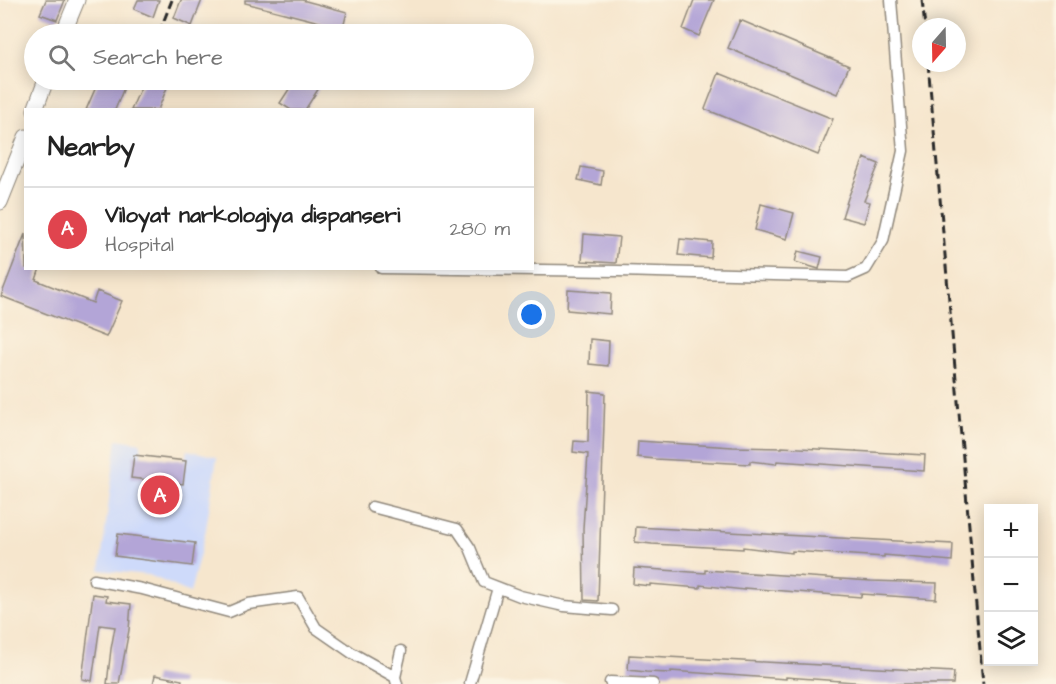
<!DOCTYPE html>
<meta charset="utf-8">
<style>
:root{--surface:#fff;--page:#f2f2f2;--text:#222;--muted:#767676;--line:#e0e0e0;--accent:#b5179e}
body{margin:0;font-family:"Architects Daughter",sans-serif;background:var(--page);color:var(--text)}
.controls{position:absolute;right:18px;bottom:18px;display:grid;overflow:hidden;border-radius:0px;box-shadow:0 3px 15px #0003}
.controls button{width:54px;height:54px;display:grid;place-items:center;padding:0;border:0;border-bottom:2px solid var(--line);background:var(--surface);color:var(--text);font:30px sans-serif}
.compass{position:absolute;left:912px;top:18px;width:54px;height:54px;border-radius:50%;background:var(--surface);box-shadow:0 3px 15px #0003;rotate:200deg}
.you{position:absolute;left:532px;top:315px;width:21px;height:21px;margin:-15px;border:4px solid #fff;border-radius:50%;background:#1a73e8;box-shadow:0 0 0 9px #1a73e833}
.badge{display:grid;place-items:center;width:39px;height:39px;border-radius:50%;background:var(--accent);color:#fff;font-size:20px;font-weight:700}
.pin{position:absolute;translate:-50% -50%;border:3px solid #fff;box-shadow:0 2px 6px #0006}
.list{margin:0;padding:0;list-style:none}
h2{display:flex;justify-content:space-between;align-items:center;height:78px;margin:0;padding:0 24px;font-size:26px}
h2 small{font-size:20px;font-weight:400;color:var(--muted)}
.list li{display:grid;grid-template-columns:39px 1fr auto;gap:18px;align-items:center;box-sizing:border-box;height:84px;padding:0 24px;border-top:2px solid var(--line)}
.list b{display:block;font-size:22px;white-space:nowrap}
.list p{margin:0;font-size:20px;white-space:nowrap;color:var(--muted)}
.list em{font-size:20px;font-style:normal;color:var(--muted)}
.icon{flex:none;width:33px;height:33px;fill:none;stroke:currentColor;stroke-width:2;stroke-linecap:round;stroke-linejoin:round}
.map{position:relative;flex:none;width:1056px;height:684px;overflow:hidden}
.search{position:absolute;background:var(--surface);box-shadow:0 3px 15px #0003;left:24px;top:24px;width:510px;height:66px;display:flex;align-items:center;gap:15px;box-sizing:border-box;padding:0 21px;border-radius:33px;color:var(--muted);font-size:22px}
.panel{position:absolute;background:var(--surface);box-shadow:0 3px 15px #0003;left:24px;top:108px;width:510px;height:162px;border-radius:0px}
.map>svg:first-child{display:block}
.built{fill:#cedafa}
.building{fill:#b3a5d7}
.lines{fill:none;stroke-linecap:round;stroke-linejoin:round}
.minor-casing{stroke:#90887c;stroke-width:13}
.secondary-casing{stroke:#90887c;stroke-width:17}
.minor{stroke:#fff;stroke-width:10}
.secondary{stroke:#fff;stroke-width:15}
.rail{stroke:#2b2b2b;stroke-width:3;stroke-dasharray:9 4.5;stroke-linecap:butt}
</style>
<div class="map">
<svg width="1056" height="684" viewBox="0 0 1056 684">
<rect width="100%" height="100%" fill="#fcf5e5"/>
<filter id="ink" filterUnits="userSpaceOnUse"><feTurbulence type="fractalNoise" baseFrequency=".0167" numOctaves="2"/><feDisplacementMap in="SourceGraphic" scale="12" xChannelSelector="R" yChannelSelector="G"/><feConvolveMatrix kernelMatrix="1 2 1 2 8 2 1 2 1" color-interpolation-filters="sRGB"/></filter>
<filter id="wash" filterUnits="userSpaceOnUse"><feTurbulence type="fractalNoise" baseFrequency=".008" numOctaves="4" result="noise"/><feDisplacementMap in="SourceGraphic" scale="24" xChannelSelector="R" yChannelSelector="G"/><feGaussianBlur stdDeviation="1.35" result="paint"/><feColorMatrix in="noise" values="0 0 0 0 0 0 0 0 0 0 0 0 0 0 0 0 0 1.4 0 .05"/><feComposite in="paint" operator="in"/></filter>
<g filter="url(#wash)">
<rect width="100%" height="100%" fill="#f6e6cd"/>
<path class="built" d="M117 439 141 443V456L185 461 187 450 217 457 206 529 190 593 149 575 100 570Z"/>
<g id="blocks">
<path class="building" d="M46 0H65L57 20 40 14Z
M138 0H159L153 17 134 9Z
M181 0H202L192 26 174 18Z
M245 0H302L347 12 343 28 245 3Z
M694 0H714L699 36 683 29Z
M740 20 849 66 837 94 728 48Z
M719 73 833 119 818 155 705 109Z
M99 80H127L115 110H86Z
M144 80H170L158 110H131Z
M295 80H324L305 110H291L280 103Z
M864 158 879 164 864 201 870 202 864 223 842 217 848 198Z
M581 167 603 171 601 185 578 180Z
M761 204 794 213 787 239 755 230Z
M25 234 26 268H40L36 280 93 303 97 291 122 301 106 337 1 296Z
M584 234 619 237 616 263 582 261Z
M680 239 712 242 711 258 678 255Z
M798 251 822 257 819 269 795 262Z
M568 290 611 293 610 314 567 310Z
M590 339 609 341 608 366 589 364Z
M589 391 605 393 598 601 584 600 583 528 588 454 573 452 574 441 588 442Z
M638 441 733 447 782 448V447L925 455 924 471 777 461 776 464 750 461V464L655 459 637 457Z
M134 455 186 461 183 484 131 478Z
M636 527 953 544 952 561 884 555V557L792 551V553L743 547V549L652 544 635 542Z
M118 534 195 543 192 566 115 556Z
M634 568 705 573V570L871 581 937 583 936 599 861 594V597L744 588V590L700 585V588L650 584V586L633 584Z
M93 594 107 596 106 601 131 604 129 630 119 684H107L111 649 115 627 100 625 92 681 82 679Z
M629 655 954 672 953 684H882L786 677V679L671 671V673L646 672 628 670Z
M155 675 182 680 181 684H153Z"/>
</g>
</g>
<g filter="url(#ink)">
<use href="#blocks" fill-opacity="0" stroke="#90887c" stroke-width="1.5"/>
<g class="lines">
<defs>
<path id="minor" d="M381 268 618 271 848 277 866 269 883 241 903 151 891 0
M372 507 457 529 470 548 484 582 520 596 564 606 612 610
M94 580 142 589 229 612 248 604 298 597 316 628 352 653 395 677 397 684
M395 677 401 651
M610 682 653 684
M470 683 498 588"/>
<path id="secondary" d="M63 34 77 0
M35 110 46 80
M0 202 26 137"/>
</defs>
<use href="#minor" class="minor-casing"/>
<use href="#secondary" class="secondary-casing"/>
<use href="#minor" class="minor"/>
<use href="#secondary" class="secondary"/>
<path class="rail" d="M922 0 925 27
M159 33 172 0
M928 63 983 684"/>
</g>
</g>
</svg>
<div class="controls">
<button>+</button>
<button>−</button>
<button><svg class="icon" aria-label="layers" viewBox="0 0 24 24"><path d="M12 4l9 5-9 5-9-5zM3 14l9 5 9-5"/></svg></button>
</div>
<svg class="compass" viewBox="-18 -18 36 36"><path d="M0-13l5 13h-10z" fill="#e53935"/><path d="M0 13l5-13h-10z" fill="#767676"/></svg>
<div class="you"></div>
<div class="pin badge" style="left:160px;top:495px;background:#e0444e">A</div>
<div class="search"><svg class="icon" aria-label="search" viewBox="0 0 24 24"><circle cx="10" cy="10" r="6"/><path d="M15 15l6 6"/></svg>Search here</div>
<section class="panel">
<h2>Nearby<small></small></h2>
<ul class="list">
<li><span class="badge" style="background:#e0444e">A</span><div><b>Viloyat narkologiya dispanseri</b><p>Hospital</p></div><em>280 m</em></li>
</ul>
</section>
</div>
